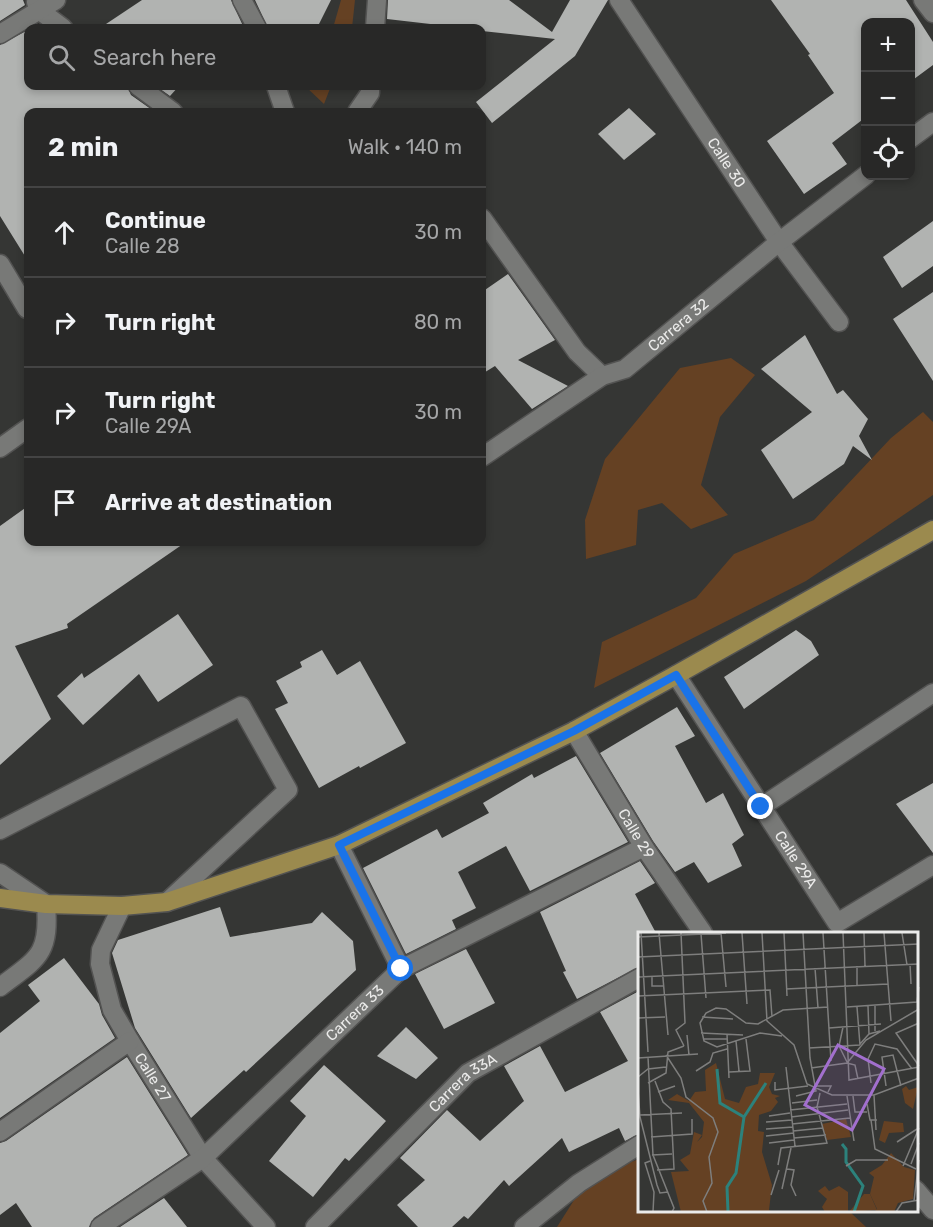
<!DOCTYPE html>
<meta charset="utf-8">
<style>
:root{--surface:#282827;--page:#30302f;--text:#f1f3f6;--muted:#a5a6a7;--line:#444}
body{margin:0;font-family:Rubik,sans-serif;background:var(--page);color:var(--text)}
.controls{position:absolute;right:18px;top:18px;display:grid;overflow:hidden;border-radius:12px;box-shadow:0 3px 9px #0003}
.controls button{width:54px;height:54px;display:grid;place-items:center;padding:0;border:0;border-bottom:2px solid var(--line);background:var(--surface);color:var(--text);font:30px sans-serif}
.stop{position:absolute;width:18px;height:18px;margin:-14px;border:4px solid #1a73e8;border-radius:50%;background:#fff}
.stop.end{background:#1a73e8;border-color:#fff;box-shadow:0 2px 6px #0008}
.list{margin:0;padding:0;list-style:none}
h2{display:flex;justify-content:space-between;align-items:center;height:78px;margin:0;padding:0 24px;font-size:26px}
h2 small{font-size:20px;font-weight:400;color:var(--muted)}
.list li{display:grid;grid-template-columns:39px 1fr auto;gap:18px;align-items:center;box-sizing:border-box;height:90px;padding:0 24px;border-top:2px solid var(--line)}
.list b{display:block;font-size:22px;white-space:nowrap}
.list p{margin:0;font-size:20px;white-space:nowrap;color:var(--muted)}
.list em{font-size:20px;font-style:normal;color:var(--muted)}
.icon{flex:none;width:33px;height:33px;fill:none;stroke:currentColor;stroke-width:2;stroke-linecap:round;stroke-linejoin:round}
.map{position:relative;flex:none;width:933px;height:1227px;overflow:hidden}
.search{position:absolute;background:var(--surface);box-shadow:0 3px 9px #0003;left:24px;top:24px;width:462px;height:66px;display:flex;align-items:center;gap:15px;box-sizing:border-box;padding:0 21px;border-radius:12px;color:var(--muted);font-size:22px}
.panel{position:absolute;background:var(--surface);box-shadow:0 3px 9px #0003;left:24px;top:108px;width:462px;height:438px;border-radius:12px}
.map>svg:first-child{display:block}
.green{fill:#654123}
.building{fill:#b1b3b1}
.lines{fill:none;stroke-linecap:round;stroke-linejoin:round}
.minor-casing{stroke:#535352;stroke-width:21}
.major-casing{stroke:#535352;stroke-width:21}
.minor{stroke:#787977;stroke-width:18}
.major{stroke:#9b8a4e;stroke-width:18}
.route{stroke:#1a73e8;stroke-width:8}
.labels{text-anchor:middle;dominant-baseline:central;stroke-width:6;stroke-linejoin:round;paint-order:stroke}
.street-label{font-size:15px;fill:#ebebea;stroke:#2b2c2a}
.inset-river{fill:none;stroke:#2c827c;stroke-width:3}
.inset-road{fill:none;stroke:#7e7e7d;stroke-width:1.5}
.view{fill:#a26fce;fill-opacity:0.15;stroke:#a26fce;stroke-width:3}
.inset-edge{fill:none;stroke:#ebebea;stroke-width:3}
</style>
<div class="map">
<svg width="933" height="1227" viewBox="0 0 933 1227">
<rect width="100%" height="100%" fill="#353634"/>
<path class="green" d="M341 0H355L352 28H333Z
M305 86H331L324 104Z
M731 358 755 375 720 417 701 485 728 515 691 529 662 503 638 510 636 545 586 559 585 520 605 459 680 368Z
M923 412 933 422V495L806 581 594 688 602 642 696 598 734 554 814 520 891 438Z
M639 1159V1210L849 1211 866 1227H557L588 1178Z"/>
<path class="building" d="M0 0H23L25 5 0 21Z
M142 0H231L244 28H100Z
M255 0H331L317 28H268Z
M388 0H509L552 32 570 0H608L575 56 492 123 476 102 555 39 482 31V28H465L387 19Z
M771 0H906L933 42V65L910 82V22H866V117L832 143 847 164 804 194 767 141 834 93 808 55 810 54Z
M28 30V86H127L131 95 155 112H28V261L0 216V45Z
M156 86H179L170 96Z
M629 108 656 134 624 160 598 134Z
M933 221V266L902 288 883 257Z
M508 274 555 340 518 360 568 386 532 409 495 366 482 374V292Z
M933 292V381L893 319Z
M805 335 837 394 843 390 868 419 859 436 872 460 853 446 844 464 793 499 761 450 812 412 761 369Z
M28 506V542H186L67 624 68 628 15 646 51 719 0 765V526Z
M178 614 213 665 158 702 139 674 83 725 57 696 82 673 84 678Z
M796 630 811 641 819 655 744 709 724 677Z
M322 650 337 675 360 661 406 743 360 768 359 766 319 788 275 709 288 703 276 681 302 667 300 662Z
M677 707 695 736 675 746 706 803 723 793 744 835 732 844 742 866 708 883 694 862 675 872 653 841 600 753Z
M576 756 628 842 530 891 506 846 458 872 476 908 452 920 456 929 406 954 363 868 437 829 442 838 489 813 483 803 532 774 534 778Z
M933 783V853L896 804Z
M640 861 655 883 635 894 656 933H639V967L577 999 563 972 566 971 540 912Z
M220 907 230 937 312 923 322 912 353 941 356 970 246 1072 244 1070 191 1118 135 1028 112 953 118 940Z
M466 949 495 1003 444 1029 415 974Z
M64 958 99 1004 102 1015 115 1038 0 1118V1033L40 1001 28 985Z
M639 991V1134L625 1141 619 1128 569 1152 562 1138 509 1186 504 1180 468 1219 464 1216 452 1227H418L397 1205 425 1180 400 1158 447 1110 480 1141 524 1101 504 1066 540 1046 565 1092 628 1061 600 1012Z
M406 1027 438 1058 416 1079 377 1056Z
M127 1057 188 1155 94 1218 89 1227H32L16 1203 0 1215V1143L6 1141Z
M324 1065 386 1121 349 1161 345 1158 313 1197 269 1161 306 1116 290 1101Z
M164 1198 187 1227H120Z"/>
<g class="lines">
<defs>
<g id="minor">
<path d="M242 0 257 28"/>
<path id="s1" d="M619 0 779 242 839 322"/>
<path d="M923 0 933 13"/>
<path d="M36 2 39 10 63 28"/>
<path d="M375 28 377 0"/>
<path d="M0 34 56 0"/>
<path d="M138 86 173 112"/>
<path d="M276 86 285 112"/>
<path d="M357 112 370 93V86"/>
<path d="M910 139 933 122"/>
<path d="M482 218 577 352 602 376"/>
<path d="M0 264 27 309"/>
<path d="M0 448 28 428"/>
<path id="s2" d="M482 457 602 376 625 369 779 242 866 175"/>
<path id="s3" d="M676 675 837 923 933 865"/>
<path id="s4" d="M574 731 644 847 703 933"/>
<path d="M761 807 933 693"/>
<path d="M0 830 241 706 288 790 167 902"/>
<path d="M339 845 401 969"/>
<path d="M0 873 46 904C50 955 38 958 0 987"/>
<path id="s5" d="M122 906 101 950 100 964 112 1010 130 1041 203 1158 266 1227"/>
<path d="M0 1132 130 1041"/>
<path d="M916 1190 933 1210"/>
<path id="s6" d="M100 1227 203 1158 401 969 644 847"/>
<path id="s7" d="M315 1227 468 1073 639 978"/>
<path d="M524 1227 579 1183 639 1145"/>
</g>
<path id="major" d="M0 898 46 904 122 906 167 902 339 845 574 731 676 675 933 530"/>
</defs>
<use href="#minor" class="minor-casing"/>
<use href="#major" class="major-casing"/>
<use href="#minor" class="minor"/>
<use href="#major" class="major"/>
</g>
<g class="lines">
<path class="route" d="M401 969 339 845 574 731 676 675 761 807"/>
</g>
<g class="labels">
<g class="street-label">
<text stroke="none"><textPath href="#s1" startOffset="195">Calle 30</textPath></text>
<text stroke="none"><textPath href="#s2" startOffset="238">Carrera 32</textPath></text>
<text stroke="none"><textPath href="#s4" startOffset="120">Calle 29</textPath></text>
<text stroke="none"><textPath href="#s3" startOffset="220">Calle 29A</textPath></text>
<text stroke="none"><textPath href="#s6" startOffset="334">Carrera 33</textPath></text>
<text stroke="none"><textPath href="#s5" startOffset="189">Calle 27</textPath></text>
<text stroke="none"><textPath href="#s7" startOffset="207">Carrera 33A</textPath></text>
</g>
</g>
<g transform="translate(638 932)">
<rect width="280" height="280" fill="#353634"/>
<path d="M208 187 213 205 189 208 184 192ZM246 189 265 191 266 200 251 201 247 211 241 208ZM253 221 266 235 277 238 275 267 260 271 256 280H236L239 277 232 262 236 245 231 241 244 233Z" fill="#654123"/>
<path d="M78 131 87 167 101 171 108 155 120 152 122 141H137L131 155 134 162 142 164 137 166 140 170 133 179 121 183 120 199 126 200 124 220 134 253 131 278 134 280H43L33 240 51 239 42 228 52 222 56 200 64 203 59 210 64 205 66 190 51 171 30 168 39 162 51 169 57 160 68 159 67 138ZM268 154 271 158 280 155 275 177 267 171 264 157ZM187 254 191 259 201 254 210 260V280H187L184 275 189 267 180 259ZM226 262H232L239 278 211 280Z" fill="#654123"/>
<path class="inset-river" d="M79 137 82 171 106 185 98 241 89 255 90 280M106 185 128 151M204 212 208 217V230L225 254 216 280"/>
<path class="inset-road" d="M3 1 10 120M21 1 30 103M43 1 47 91 38 98 46 114M83 1 88 55M104 1 109 72M124 1 129 89 156 113 169 152 194 163H236L281 146M146 1 149 64M185 1 193 129M205 1 211 148 281 135M226 1 227 34M246 1 253 89M264 1 269 33M63 2 68 66M0 5 88 1M0 25 281 12M272 32 273 52M219 34V53M177 36 180 76M14 44V54H25M0 45 281 32M148 57 250 52M0 64 132 58 134 85M230 74 231 102M209 75 279 70 281 55M219 75 222 113M64 85 95 87M0 86 27 85M281 91 258 101 281 134M205 95 201 114 209 130M191 96 243 92M237 99V74M63 101 105 103M89 102 91 146M49 103 51 123M144 104 122 101 79 115 66 109 62 91 68 81 78 76 88 77 108 91 120 92 145 78 190 75M66 107H89M98 109 101 139M222 112 231 102 242 99M171 116 222 113M28 123 43 146 48 165 75 186 80 200 71 225 74 251 65 269 69 280M10 125 15 223 36 276 34 280M0 126 60 122M209 131 217 133 220 147M148 135 157 214M173 136 209 131 228 108 281 77M58 139 72 130 75 121 89 117M91 140 112 139 108 107M0 145 10 137 28 135M17 149 25 170 33 177 36 237 19 238M137 150V158L170 154M10 151 28 141 30 120 46 114M233 151 230 127 237 112 259 117 274 137M177 154H193L190 160M248 154 244 125 255 123 263 154M0 158 2 185 19 253 22 261 30 260M20 160 37 154M236 163 238 198M158 164 178 159 172 126 165 1M209 164 216 209M215 164 217 180H229M154 171 179 168M229 172 232 188H239M152 178 209 172M2 183 44 181M131 184 152 181M153 185 210 178M233 188 237 217 278 237M128 190 154 188M154 192 212 186M128 197 155 195M155 199 185 196M128 204 156 201M13 205 54 202V187M156 206 188 203M259 210 279 197M131 211 156 208M14 223 34 222M12 229 7 231 16 260 15 280M273 232 281 211M140 233 143 216 189 211 179 175 182 161M208 234 218 228H250M265 234 281 196M149 237 156 238 153 253 158 264M144 257 153 216M133 263 141 238M276 269 281 228M258 280 264 271 281 268"/>
<path class="view" d="M200 113 246 137 214 198 167 173Z"/>
<rect width="280" height="280" class="inset-edge"/>
</g>
</svg>
<div class="controls">
<button>+</button>
<button>−</button>
<button><svg class="icon" aria-label="locate" viewBox="0 0 24 24"><circle cx="12" cy="12" r="6"/><path d="M12 2v4M12 18v4M2 12h4M18 12h4"/></svg></button>
</div>
<div class="stop" style="left:401px;top:969px"></div>
<div class="stop end" style="left:761px;top:807px"></div>
<div class="search"><svg class="icon" aria-label="search" viewBox="0 0 24 24"><circle cx="10" cy="10" r="6"/><path d="M15 15l6 6"/></svg>Search here</div>
<section class="panel">
<h2>2 min<small>Walk · 140 m</small></h2>
<ul class="list">
<li><svg class="icon" aria-label="ahead" viewBox="0 0 24 24"><path d="M12 20V5M6 11l6-6 6 6"/></svg><div><b>Continue</b><p>Calle 28</p></div><em>30 m</em></li>
<li><svg class="icon" aria-label="right" viewBox="0 0 24 24"><path d="M7 20v-9h11M14 6l5 5-5 5"/></svg><div><b>Turn right</b></div><em>80 m</em></li>
<li><svg class="icon" aria-label="right" viewBox="0 0 24 24"><path d="M7 20v-9h11M14 6l5 5-5 5"/></svg><div><b>Turn right</b><p>Calle 29A</p></div><em>30 m</em></li>
<li><svg class="icon" aria-label="arrive" viewBox="0 0 24 24"><path d="M6 21V4h12l-3 4 3 4H6"/></svg><div><b>Arrive at destination</b></div></li>
</ul>
</section>
</div>
